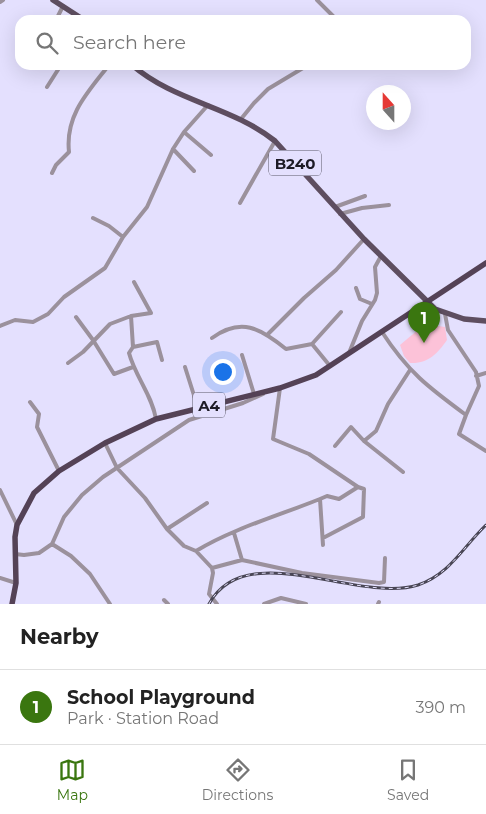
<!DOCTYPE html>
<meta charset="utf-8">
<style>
:root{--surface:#fff;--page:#f6f6f6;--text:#222;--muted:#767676;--line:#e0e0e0;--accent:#3a760f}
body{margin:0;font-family:Montserrat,sans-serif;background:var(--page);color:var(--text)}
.compass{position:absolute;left:366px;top:85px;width:45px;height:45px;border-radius:50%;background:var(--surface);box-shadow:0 5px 20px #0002;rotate:339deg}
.you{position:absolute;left:222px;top:371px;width:18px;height:18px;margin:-12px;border:4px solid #fff;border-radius:50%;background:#1a73e8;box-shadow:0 0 0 8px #1a73e833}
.badge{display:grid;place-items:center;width:32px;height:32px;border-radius:50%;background:var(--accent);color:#fff;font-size:16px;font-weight:700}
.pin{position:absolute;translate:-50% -41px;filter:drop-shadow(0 1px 2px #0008)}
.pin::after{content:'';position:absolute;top:26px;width:18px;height:15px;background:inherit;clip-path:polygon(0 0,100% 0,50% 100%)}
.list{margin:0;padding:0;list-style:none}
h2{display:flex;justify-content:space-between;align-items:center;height:65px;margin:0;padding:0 20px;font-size:21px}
h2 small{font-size:16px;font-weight:400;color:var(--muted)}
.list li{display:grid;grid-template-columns:32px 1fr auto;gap:15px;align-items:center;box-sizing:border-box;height:75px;padding:0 20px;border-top:1px solid var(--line)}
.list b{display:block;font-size:19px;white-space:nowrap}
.list p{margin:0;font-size:16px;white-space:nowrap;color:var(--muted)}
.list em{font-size:16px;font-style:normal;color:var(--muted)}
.icon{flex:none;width:28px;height:28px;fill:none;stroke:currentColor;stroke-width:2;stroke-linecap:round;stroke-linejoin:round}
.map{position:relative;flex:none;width:486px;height:604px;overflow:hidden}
.search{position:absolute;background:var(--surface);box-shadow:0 5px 20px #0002;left:15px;right:15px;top:15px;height:55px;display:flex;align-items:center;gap:12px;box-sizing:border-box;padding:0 18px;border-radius:15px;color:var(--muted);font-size:19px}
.sheet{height:140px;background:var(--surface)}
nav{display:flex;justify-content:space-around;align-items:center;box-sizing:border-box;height:70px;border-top:1px solid var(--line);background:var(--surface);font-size:14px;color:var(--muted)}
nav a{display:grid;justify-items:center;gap:2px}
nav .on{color:var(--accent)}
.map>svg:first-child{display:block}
.green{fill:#fcc2d8}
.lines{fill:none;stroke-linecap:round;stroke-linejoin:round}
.minor{stroke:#9b919c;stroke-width:4}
.primary{stroke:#5e4e60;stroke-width:5.5}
.trunk{stroke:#544256;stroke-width:5.5}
.rail-casing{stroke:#494655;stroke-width:3}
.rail{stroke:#e4e0fe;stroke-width:1;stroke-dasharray:4;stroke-linecap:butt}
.labels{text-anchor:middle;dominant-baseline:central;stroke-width:4;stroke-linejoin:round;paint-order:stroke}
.shield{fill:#e4e0fe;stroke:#595667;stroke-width:1}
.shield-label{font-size:15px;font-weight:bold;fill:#1d1b26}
</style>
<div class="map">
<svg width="486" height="604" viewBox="0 0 486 604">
<rect width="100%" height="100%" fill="#e4e0fe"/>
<path class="green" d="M425 324 445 327 447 340C438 353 428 364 410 363L404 356 400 345Z"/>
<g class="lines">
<path class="minor" d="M317 0 337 20
M0 2 3 0
M56 20 63 6
M47 87 61 65
M241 119 254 103 268 89 308 65
M184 132 211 155
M173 149 194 171
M52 173 56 165 69 152C65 115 88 92 109 65
M240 203 275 141
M335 207 365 196
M340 214 362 208 389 205
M93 218 109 226 123 237
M356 288 360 299 372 304
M445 314 448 330 476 372 479 386 466 415
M76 317 93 340 114 374 133 367
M0 326 15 320 33 322 48 314 64 297 105 268 123 237 147 207 173 149 184 132 208 105
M382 332C408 372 428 387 466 415L459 434 486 451
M268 334 304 298 336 270 364 239
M212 338C241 317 260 328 286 349L312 344 330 366
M312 344 341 312
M133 347 131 316 151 313 134 282
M349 353 362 321 375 300 377 293 375 267 381 256
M242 355 254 394
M68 363 83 352 110 324 131 316
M185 367 198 408
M476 376 486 373
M30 402 39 414 37 427 59 471
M156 419C152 395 135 376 129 353L133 347 157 342 162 360
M364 441 376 431 388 404 410 370
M105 443 117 468 145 498 167 529 184 546 196 551 212 568 213 573 209 594 217 604
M335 446 351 427 364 441 403 472
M0 490 17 525
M320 499 323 545
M167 529 207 503
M323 538 363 517 364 489 358 487
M52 544 71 556 90 574 110 604
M196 551C232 529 280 515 320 499L327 496 339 499 358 487 309 454 273 439 280 388
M15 554 24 555 39 553 52 544 64 517 82 495 103 477 189 420 243 403 263 394
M242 560 302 573 379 583 384 582 385 558
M212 568 242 560 234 533
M0 578 16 583
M164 600 168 604
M264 604 281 598 306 604
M378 604 379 602"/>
<path class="primary" d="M53 0 84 20
M132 65C175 102 231 106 275 141L364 239 435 309 464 319 486 321"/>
<path class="trunk" d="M12 604 16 583 15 537 17 525 34 493 59 471 105 443 156 419 280 388 316 375 486 263"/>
<defs>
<path id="rail" d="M209 604C246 536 358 604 418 585 450 574 463 547 486 525"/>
</defs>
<use href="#rail" class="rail-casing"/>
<use href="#rail" class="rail"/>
</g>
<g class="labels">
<g class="shield">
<rect x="269" y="150.5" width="52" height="25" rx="4"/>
<rect x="193" y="392.5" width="32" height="25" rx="4"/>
</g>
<g class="shield-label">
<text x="295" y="163">B240</text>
<text x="209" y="405">A4</text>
</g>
</g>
</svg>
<svg class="compass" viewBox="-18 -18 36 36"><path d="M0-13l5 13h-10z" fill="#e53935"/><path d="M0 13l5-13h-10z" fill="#767676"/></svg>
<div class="you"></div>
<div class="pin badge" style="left:424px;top:343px">1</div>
<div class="search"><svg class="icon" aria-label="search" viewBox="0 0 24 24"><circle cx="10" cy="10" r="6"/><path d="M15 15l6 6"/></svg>Search here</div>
</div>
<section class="sheet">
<h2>Nearby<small></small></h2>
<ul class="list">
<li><span class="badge">1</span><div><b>School Playground</b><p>Park · Station Road</p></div><em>390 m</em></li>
</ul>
</section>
<nav>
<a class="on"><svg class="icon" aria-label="map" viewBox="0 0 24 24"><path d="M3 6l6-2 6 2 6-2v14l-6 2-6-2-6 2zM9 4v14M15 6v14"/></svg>Map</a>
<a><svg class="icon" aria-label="directions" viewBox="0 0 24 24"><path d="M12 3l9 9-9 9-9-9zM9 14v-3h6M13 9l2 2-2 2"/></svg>Directions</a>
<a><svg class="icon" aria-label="saved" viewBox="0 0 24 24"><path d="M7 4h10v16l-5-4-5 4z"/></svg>Saved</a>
</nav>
